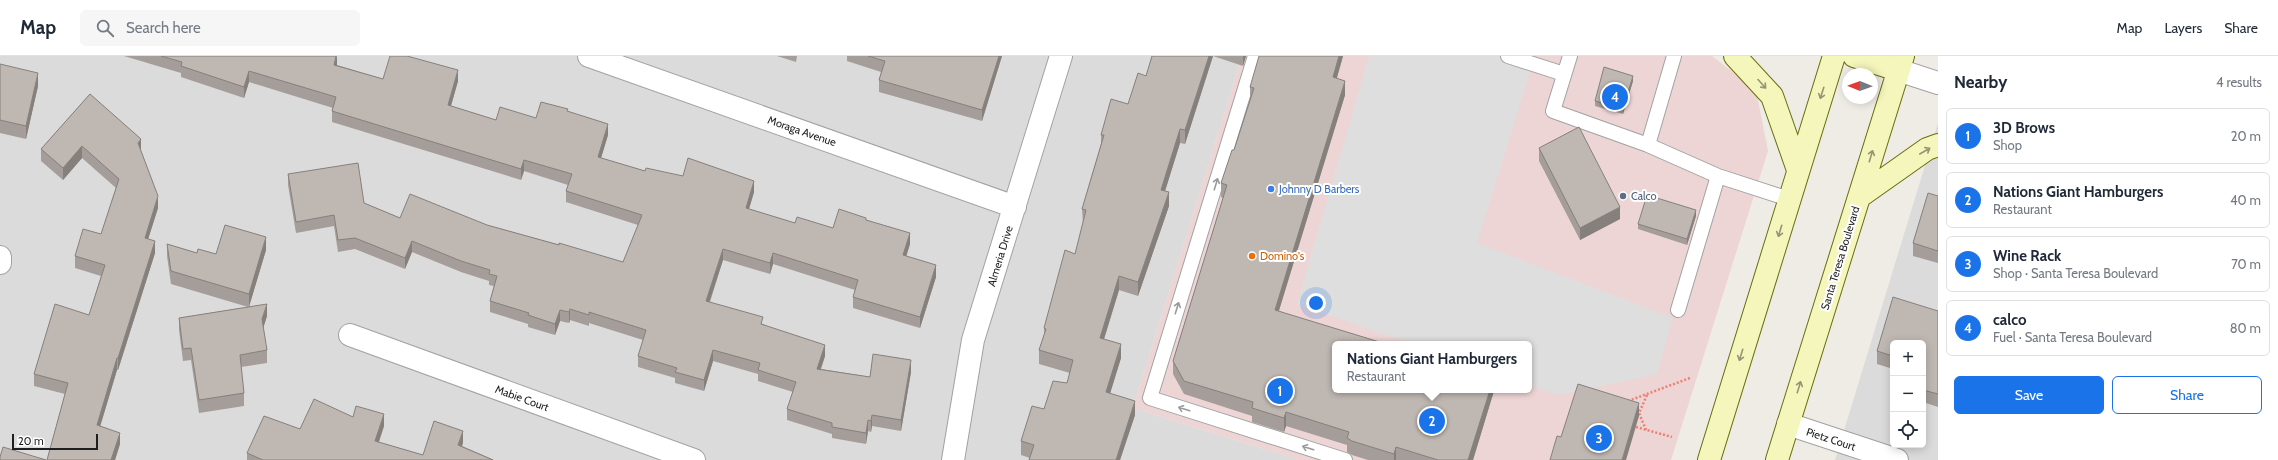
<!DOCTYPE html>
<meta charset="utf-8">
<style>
:root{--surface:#fff;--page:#f6f6f7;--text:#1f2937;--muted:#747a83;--line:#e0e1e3;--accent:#1a73e8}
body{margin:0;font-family:Cabin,sans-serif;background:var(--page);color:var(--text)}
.controls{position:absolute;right:12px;bottom:12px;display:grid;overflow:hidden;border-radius:6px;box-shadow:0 2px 10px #0003}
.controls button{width:36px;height:36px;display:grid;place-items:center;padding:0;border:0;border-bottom:1px solid var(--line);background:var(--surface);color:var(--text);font:20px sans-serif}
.compass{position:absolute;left:1842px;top:12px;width:36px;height:36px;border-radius:50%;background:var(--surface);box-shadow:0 2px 10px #0003;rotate:271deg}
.scale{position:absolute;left:12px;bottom:10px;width:86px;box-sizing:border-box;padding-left:4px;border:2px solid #1e1e1e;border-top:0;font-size:11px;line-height:14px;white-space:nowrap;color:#1e1e1e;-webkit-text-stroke:3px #fff;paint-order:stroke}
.you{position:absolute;left:1316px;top:247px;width:14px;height:14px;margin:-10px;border:3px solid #fff;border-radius:50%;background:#1a73e8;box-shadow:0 0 0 6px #1a73e833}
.badge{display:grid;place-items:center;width:26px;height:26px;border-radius:50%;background:var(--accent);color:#fff;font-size:13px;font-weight:700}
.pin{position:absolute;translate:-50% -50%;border:2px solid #fff;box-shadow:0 1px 4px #0006}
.popup{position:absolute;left:1332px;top:285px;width:200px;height:52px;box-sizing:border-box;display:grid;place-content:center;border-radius:6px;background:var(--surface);filter:drop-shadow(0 1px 3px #0005);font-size:13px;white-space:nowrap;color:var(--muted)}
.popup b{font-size:15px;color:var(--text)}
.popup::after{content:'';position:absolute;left:50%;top:100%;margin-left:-8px;border:8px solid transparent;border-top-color:var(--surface)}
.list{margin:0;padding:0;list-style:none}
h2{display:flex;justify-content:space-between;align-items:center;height:52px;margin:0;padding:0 16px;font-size:17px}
h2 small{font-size:13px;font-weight:400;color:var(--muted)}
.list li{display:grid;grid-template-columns:26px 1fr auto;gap:12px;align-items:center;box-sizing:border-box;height:56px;margin:0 8px 8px;padding:0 8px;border:1px solid var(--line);border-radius:6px}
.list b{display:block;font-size:15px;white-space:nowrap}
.list p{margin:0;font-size:13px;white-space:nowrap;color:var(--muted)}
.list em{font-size:13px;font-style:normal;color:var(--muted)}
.actions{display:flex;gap:8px;padding:12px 16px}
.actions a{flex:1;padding:9px 0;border:1px solid var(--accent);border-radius:6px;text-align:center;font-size:14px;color:var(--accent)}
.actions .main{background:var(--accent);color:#fff}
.icon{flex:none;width:22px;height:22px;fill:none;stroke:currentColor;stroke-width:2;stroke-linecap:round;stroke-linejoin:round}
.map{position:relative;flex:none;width:1938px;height:404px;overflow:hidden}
header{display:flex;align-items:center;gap:24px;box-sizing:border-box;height:56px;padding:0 20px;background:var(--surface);border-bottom:1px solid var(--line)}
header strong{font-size:19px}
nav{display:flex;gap:22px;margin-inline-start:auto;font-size:14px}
.search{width:280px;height:36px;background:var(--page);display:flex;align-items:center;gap:10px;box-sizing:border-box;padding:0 14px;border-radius:6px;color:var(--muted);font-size:15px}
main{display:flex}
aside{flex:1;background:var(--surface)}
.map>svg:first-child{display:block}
.residential{fill:#dcdbdb;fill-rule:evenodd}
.commercial{fill:#eed5d5;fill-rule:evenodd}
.parking{fill:#dedede}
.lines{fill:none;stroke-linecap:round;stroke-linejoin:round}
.lane-casing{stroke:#a2a2a2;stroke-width:16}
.street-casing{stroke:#a2a2a2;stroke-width:24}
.secondary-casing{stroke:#676f0b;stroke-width:24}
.path{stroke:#f17d73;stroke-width:2.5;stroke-dasharray:2 2;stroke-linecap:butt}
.lane{stroke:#fff;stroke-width:14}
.street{stroke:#fff;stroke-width:22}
.secondary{stroke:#f4f6bc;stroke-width:22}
.wall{fill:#a49d99}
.shaded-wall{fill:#86807d}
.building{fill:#bfb7b2;stroke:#86807d}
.oneway{stroke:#949575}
.oneway2{stroke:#9a9a9a}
.shop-dot{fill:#3f7fe0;stroke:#fff;stroke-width:1.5}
.service-dot{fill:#5c6f8a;stroke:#fff;stroke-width:1.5}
.food-dot{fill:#e8710a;stroke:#fff;stroke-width:1.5}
.labels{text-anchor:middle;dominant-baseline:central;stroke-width:4;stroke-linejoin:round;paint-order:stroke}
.street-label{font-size:11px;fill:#1e1e1e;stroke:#fff}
.shop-label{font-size:11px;fill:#366cbe;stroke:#fff;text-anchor:start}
.service-label{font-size:11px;fill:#4e5e75;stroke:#fff;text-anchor:start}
.food-label{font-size:11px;fill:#c56008;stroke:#fff;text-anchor:start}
</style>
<header>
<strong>Map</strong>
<div class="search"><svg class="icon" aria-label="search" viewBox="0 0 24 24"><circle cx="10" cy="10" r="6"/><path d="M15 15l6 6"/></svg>Search here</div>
<nav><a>Map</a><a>Layers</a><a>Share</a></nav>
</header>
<main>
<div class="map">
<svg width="1938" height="404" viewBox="0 0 1938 404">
<rect width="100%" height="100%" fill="#efebe5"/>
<path class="residential" d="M0 0H1242L1133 352 1299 404H0Z
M1938 67V404H1835ZM1893 287H1923V389H1893Z"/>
<path class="commercial" d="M1242 0H1712L1756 34 1768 95 1671 404H1299L1133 352ZM1335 288H1529V334H1335Z"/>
<path class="parking" d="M1369 0H1535L1477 187 1673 262 1657 318 1558 339 1529 329V288H1411L1297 248Z"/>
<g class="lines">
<defs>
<path id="lane" d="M1255 0 1150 342 1345 404
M1508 0 1564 18
M1570 0 1553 55 1648 89
M1674 0 1648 89 1718 120 1789 143
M1678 254 1718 120"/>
<path id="street" d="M589 0 1015 151
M1898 14 1938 27
M0 201V207
M350 279 694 404
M1788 368 1897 404
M953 404 973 284 1061 0"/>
<path id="secondary" d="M1735 0 1772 40 1798 114
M1854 0 1898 14
M1859 141 1927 93 1938 89
M1709 404 1834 0
M1777 404 1903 0"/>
</defs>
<use href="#lane" class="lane-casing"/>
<use href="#street" class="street-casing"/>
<use href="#secondary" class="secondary-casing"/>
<path class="path" d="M1628 345 1690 322
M1636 371 1672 381
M1646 374 1639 357 1647 339"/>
<use href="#lane" class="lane"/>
<use href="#street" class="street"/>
<use href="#secondary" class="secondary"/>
</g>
<path class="wall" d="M124 0H337V9L383 23 458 25 451 50 496 64 536 62 568 56 608 79 601 102 645 115 754 136 749 153 795 167 833 172 866 164 910 188 906 200 936 221 920 272 853 252V241L855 234 773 208 770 218 723 204 710 246 763 268 825 300 821 313 870 321 911 316 901 375 872 370 871 376 868 375 866 388 832 382V378L787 364V353L793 336 758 325V318L713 305 704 335 675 327V322L638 311V300L643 284 589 267V270L570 264 569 267 560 265 555 279 528 271V268L490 256V245L494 230 489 229V225L461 216 412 196 405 213 355 193 338 196 334 170 296 177 288 129V118L364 147 400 162 487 169 623 206 638 169 566 146V135L568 129 524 115 521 124 332 66V55L333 52 249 26 244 42 181 21V17Z
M777 0H797L796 6Z
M847 0H1002L982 65 879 36V24L881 16 847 5Z
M1152 0H1246L1243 10 1213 0 1185 88 1180 87 1165 135 1169 150 1138 240 1119 234 1104 283 1121 302 1110 338 1135 359 1120 404H1029L1030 402 1021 399V385L1044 353 1067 327 1070 317 1039 308V294L1044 279V272L1075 198 1083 167 1082 153 1101 88V79L1128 48 1146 20Z
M1343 0 1337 22 1345 39 1279 255 1494 334 1473 404H1368L1352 399 1347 396V389L1286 370 1284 376 1252 366V360L1184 338 1173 318V305L1223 142 1221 141V127L1234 94 1250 43V31Z
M0 8 38 30 26 83 0 77Z
M1633 25 1623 58 1595 50V45Z
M90 38 141 95 158 152 148 183 155 197 118 314H117L100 370 120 388 115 404H47L65 338 34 330V318L89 259 101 220 75 212V200L101 178 116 132 82 102 63 124 41 105V93Z
M1539 92 1620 163 1580 184 1539 105Z
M1938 140V207L1913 200V187Z
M1696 160 1687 189 1638 173V168Z
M167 188 197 197 216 198 266 194 249 250 267 260 263 272 267 294V307L241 311 244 337V350L199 357 191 304 183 305 179 274V262L248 251 171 228 167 200Z
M1938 255V351L1923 346V287H1893V313L1877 308V295Z
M353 361 384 370 379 386 423 399 463 387 462 390 494 404H247V397Z"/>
<path class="shaded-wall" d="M337 0V10L334 9Z
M999 0H1002L982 65V54Z
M1209 0H1213L1185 88V74Z
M1243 0H1246L1243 10Z
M1339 0H1343L1333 35V21Z
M458 14V25L448 60V49Z
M249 15V26L244 42V31Z
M38 17V30L26 83V70Z
M1633 20V25L1623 58V53Z
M1345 25V39L1275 267V254Z
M608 68V79L598 112V101Z
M1180 73V87L1161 148V134Z
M141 83V95L138 87Z
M82 90V102L63 124V112Z
M524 104V115L521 124V113Z
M754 125V136L746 163V152Z
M1169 136V150L1138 240V226Z
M158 140V152L145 193V182Z
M1620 151V163L1580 184V172Z
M1696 154V160L1687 189V183Z
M910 177V188L903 211V199Z
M266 181V194L249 251V238Z
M155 185V197L118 314V302Z
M412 185V196L405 213V202Z
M723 193V204L706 256V245Z
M773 197V208L770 218V207Z
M936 209V221L920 272V261Z
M1119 220V234L1100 296V282Z
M267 248V260L262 276V263Z
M570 253V264L569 267V256Z
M560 254V265L555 279V268Z
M1121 288V302L1106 350V336Z
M825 289V300L817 324V313Z
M713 294V305L704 335V324Z
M117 302V314L97 381V369Z
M911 304V316L901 375V364Z
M1490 334H1494V335L1473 404H1468Z
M1135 345V359L1120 404H1116Z
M1639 347V360L1626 404H1622Z
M1286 356V370L1284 376V362Z
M384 358V370L375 397V385Z
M872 359V370L871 376V365Z
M868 364V375L866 388V377Z
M463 375V387L458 401V389Z
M120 377V388L115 404H111Z
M1396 391V404H1394V398Z"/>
<path class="building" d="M161 0H336L334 9 383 23 390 0H407L458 14 448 49 496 64 500 51 536 62 541 46 568 53 567 55 608 68 598 101 645 115 646 112 683 120 688 102 754 125 746 152 795 167 797 161 833 172 839 153 866 162V164L910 177 903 199 936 209 920 261 853 241 858 224 773 197 770 207 723 193 706 245 763 261 761 268 825 289 817 313 870 321 873 298 911 304 901 364 872 359 871 365 868 364 866 377 832 371V367L787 353 796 326 758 314 760 307 713 294 704 324 675 316 677 312 638 300 646 274 589 256V259L570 253 569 256 560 254 555 268 528 259 529 257 490 245 497 220 489 218 490 214 461 205 412 185 405 202 355 182 338 184 334 159 296 166 288 118 358 107 364 147 400 162 410 138 487 169 559 189V187L623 206 642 159 566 135 572 118 524 104 521 113 332 55 336 41 249 15 244 31 181 10 182 6Z
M868 0H999L982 54 879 24 885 5Z
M1152 0H1209L1185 74 1180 73 1161 134 1169 136 1138 226 1119 220 1100 282 1121 288 1106 336 1135 345 1116 404H1029L1034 389 1021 385 1032 350 1044 353 1053 325 1067 327 1073 304 1039 294 1046 273 1044 272 1065 194 1075 198 1086 154 1082 153 1104 79H1101L1111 43 1128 48 1138 17 1146 20Z
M1259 0H1339L1333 21 1345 25 1275 254 1386 288H1335V334H1490L1468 404H1438L1396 391 1394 398 1352 385 1347 382 1349 376 1286 356 1284 362 1252 352 1253 346 1184 325 1173 305 1227 129 1221 127 1232 94H1234L1254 32 1250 31Z
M0 8 38 17 26 70 0 64Z
M1604 11 1633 20 1623 53 1595 45Z
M90 38 141 83 138 87 158 140 145 182 155 185 118 302H117L97 369 120 377 111 404H47L68 327 34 318 55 248 89 259 105 209 75 200 83 173 101 178 119 123 82 90 63 112 41 93Z
M1579 71 1620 151 1580 172 1539 92Z
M1928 137 1938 140V195L1913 187Z
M1647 139 1696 154 1687 183 1638 168Z
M225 169 266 181 249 238 171 215 167 188 197 197 198 193 216 198Z
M1893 241 1938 255V338L1923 334V287H1893V300L1877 295Z
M267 248 262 263 267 294 240 299 244 337 199 344 191 292 183 293 179 262Z
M1578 328 1639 347 1622 404H1550L1557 380 1561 381Z
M314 343 353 361 356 350 384 358 375 385 423 399 434 365 463 375 458 389 493 404H263L247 397 264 360 300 373Z
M3 391 46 404H0V401Z"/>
<defs><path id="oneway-shaft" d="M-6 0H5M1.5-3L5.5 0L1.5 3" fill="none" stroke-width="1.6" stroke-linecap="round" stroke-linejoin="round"/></defs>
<g class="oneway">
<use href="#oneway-shaft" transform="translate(1762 28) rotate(48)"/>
<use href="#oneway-shaft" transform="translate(1822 37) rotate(108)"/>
<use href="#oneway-shaft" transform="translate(1925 95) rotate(-30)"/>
<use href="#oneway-shaft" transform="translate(1871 100) rotate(-73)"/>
<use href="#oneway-shaft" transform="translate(1780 175) rotate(107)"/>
<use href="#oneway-shaft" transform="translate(1741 299) rotate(107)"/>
<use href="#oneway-shaft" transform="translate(1799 331) rotate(-73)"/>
</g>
<g class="oneway2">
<use href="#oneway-shaft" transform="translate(1216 128) rotate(-73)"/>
<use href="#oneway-shaft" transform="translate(1177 252) rotate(-73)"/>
<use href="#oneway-shaft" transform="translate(1184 353) rotate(-162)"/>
<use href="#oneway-shaft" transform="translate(1308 392) rotate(-162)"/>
</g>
<circle class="shop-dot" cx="1271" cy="133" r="4"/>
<circle class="service-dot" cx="1623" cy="140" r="4"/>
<circle class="food-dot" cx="1252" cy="200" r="4"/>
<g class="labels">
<g class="street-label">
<text transform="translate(802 75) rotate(19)">Moraga Avenue</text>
<text transform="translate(1000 200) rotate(-73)">Almeria Drive</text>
<text transform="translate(1840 202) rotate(-73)">Santa Teresa Boulevard</text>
<text transform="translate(522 342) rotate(20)">Mabie Court</text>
<text transform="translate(1831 383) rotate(18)">Pietz Court</text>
</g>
<g class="shop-label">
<text x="1279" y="133">Johnny D Barbers</text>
</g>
<g class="service-label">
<text x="1631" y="140">Calco</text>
</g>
<g class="food-label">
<text x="1260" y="200">Domino's</text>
</g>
</g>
</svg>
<div class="controls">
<button>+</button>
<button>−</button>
<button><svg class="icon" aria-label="locate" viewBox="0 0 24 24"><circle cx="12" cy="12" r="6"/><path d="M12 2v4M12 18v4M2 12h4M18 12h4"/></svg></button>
</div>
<svg class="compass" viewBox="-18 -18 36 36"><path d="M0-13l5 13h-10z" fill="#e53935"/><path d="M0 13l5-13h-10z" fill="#747a83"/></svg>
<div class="scale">20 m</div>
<div class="you"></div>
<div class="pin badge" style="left:1280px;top:335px">1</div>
<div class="pin badge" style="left:1432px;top:365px">2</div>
<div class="popup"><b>Nations Giant Hamburgers</b>Restaurant</div>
<div class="pin badge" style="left:1599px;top:382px">3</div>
<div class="pin badge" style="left:1615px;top:41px">4</div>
</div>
<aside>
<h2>Nearby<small>4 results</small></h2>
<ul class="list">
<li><span class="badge">1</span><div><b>3D Brows</b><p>Shop</p></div><em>20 m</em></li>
<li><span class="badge">2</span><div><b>Nations Giant Hamburgers</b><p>Restaurant</p></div><em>40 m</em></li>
<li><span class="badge">3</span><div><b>Wine Rack</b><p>Shop · Santa Teresa Boulevard</p></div><em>70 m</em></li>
<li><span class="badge">4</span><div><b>calco</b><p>Fuel · Santa Teresa Boulevard</p></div><em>80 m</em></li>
</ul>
<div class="actions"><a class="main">Save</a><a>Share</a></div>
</aside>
</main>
